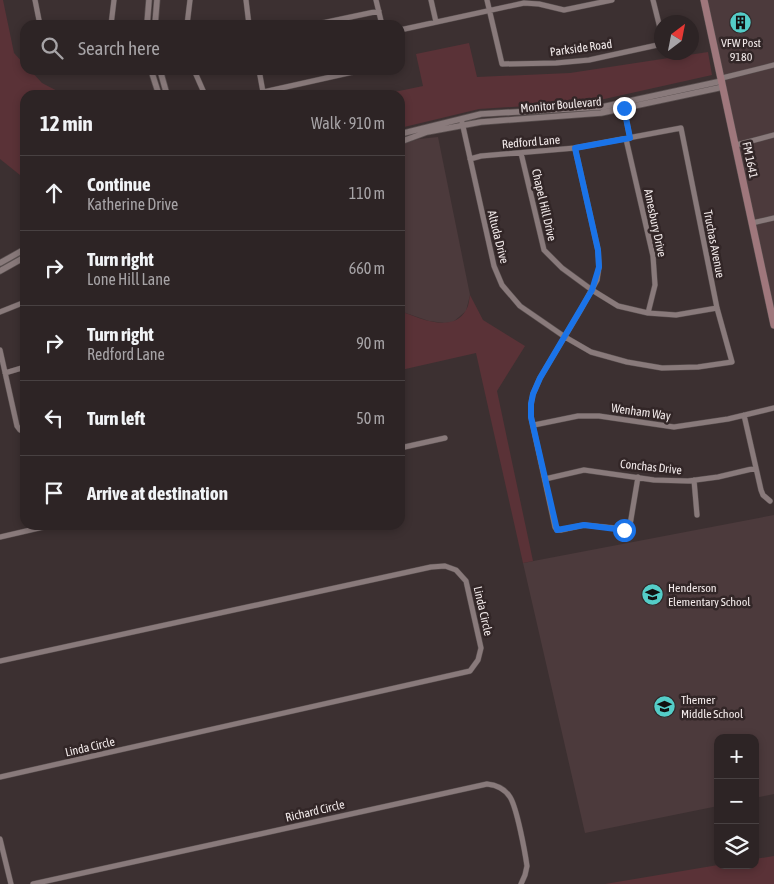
<!DOCTYPE html>
<meta charset="utf-8">
<style>
:root{--surface:#2d2425;--page:#352c2d;--text:#f1f3f6;--muted:#a7a4a7;--line:#484142}
body{margin:0;font-family:"Asap Condensed",sans-serif;background:var(--page);color:var(--text)}
.controls{position:absolute;right:15px;bottom:15px;display:grid;overflow:hidden;border-radius:10px;box-shadow:0 2px 8px #0003}
.controls button{width:45px;height:45px;display:grid;place-items:center;padding:0;border:0;border-bottom:1px solid var(--line);background:var(--surface);color:var(--text);font:25px sans-serif}
.compass{position:absolute;left:654px;top:15px;width:45px;height:45px;border-radius:50%;background:var(--surface);box-shadow:0 2px 8px #0003;rotate:32deg}
.stop{position:absolute;width:15px;height:15px;margin:-11px;border:4px solid #1a73e8;border-radius:50%;background:#fff}
.stop.end{background:#1a73e8;border-color:#fff;box-shadow:0 1px 5px #0008}
.list{margin:0;padding:0;list-style:none}
h2{display:flex;justify-content:space-between;align-items:center;height:65px;margin:0;padding:0 20px;font-size:21px}
h2 small{font-size:16px;font-weight:400;color:var(--muted)}
.list li{display:grid;grid-template-columns:32px 1fr auto;gap:15px;align-items:center;box-sizing:border-box;height:75px;padding:0 20px;border-top:1px solid var(--line)}
.list b{display:block;font-size:19px;white-space:nowrap}
.list p{margin:0;font-size:16px;white-space:nowrap;color:var(--muted)}
.list em{font-size:16px;font-style:normal;color:var(--muted)}
.icon{flex:none;width:28px;height:28px;fill:none;stroke:currentColor;stroke-width:2;stroke-linecap:round;stroke-linejoin:round}
.map{position:relative;flex:none;width:774px;height:884px;overflow:hidden}
.search{position:absolute;background:var(--surface);box-shadow:0 2px 8px #0003;left:20px;top:20px;width:385px;height:55px;display:flex;align-items:center;gap:12px;box-sizing:border-box;padding:0 18px;border-radius:15px;color:var(--muted);font-size:19px}
.panel{position:absolute;background:var(--surface);box-shadow:0 2px 8px #0003;left:20px;top:90px;width:385px;height:440px;border-radius:15px}
.map>svg:first-child{display:block}
.built{fill:#4c3a3c}
.green{fill:#5a3237}
.lines{fill:none;stroke-linecap:round;stroke-linejoin:round}
.minor-casing{stroke:#594f4f;stroke-width:6}
.tertiary-casing{stroke:#594f4f;stroke-width:7}
.secondary-casing{stroke:#594f4f;stroke-width:8}
.minor{stroke:#897a7b;stroke-width:5}
.tertiary{stroke:#897a7b;stroke-width:5.5}
.secondary{stroke:#9f777c;stroke-width:7}
.route{stroke:#1a73e8;stroke-width:6}
.labels{text-anchor:middle;dominant-baseline:central;stroke-width:5;stroke-linejoin:round;paint-order:stroke}
.poi-label{font-size:12px;fill:#f2eaea;stroke:#322627;text-anchor:start}
.street-label{font-size:12px;fill:#f2eaea;stroke:#322627}
</style>
<div class="map">
<svg width="774" height="884" viewBox="0 0 774 884">
<rect width="100%" height="100%" fill="#3c3031"/>
<path class="built" d="M704 0H774V329Z
M438 137 470 295 466 311 453 322 445 323 429 321 400 311V145L419 139Z
M774 515V794L755 798V738H718V806L585 833 523 563Z"/>
<path class="green" d="M0 0H3L14 53 25 65V70H30L42 83 65 95H25V179L0 159Z
M469 43 477 77 570 73 708 52 712 75 591 102 479 109 400 128V95H380L423 86 416 54Z
M470 295 483 320 525 346 497 391 533 561 523 563 476 353 401 370 400 366V311C419 318 453 334 466 310 469 306 469 299 470 295Z
M774 856V884H605L718 865H755V859Z"/>
<g class="lines">
<defs>
<path id="minor" d="M35 0 40 25
M246 0 249 25
M376 0 382 25
M431 0 436 22
M487 0 502 64 556 63 589 60 662 44
M653 0 662 36
M111 25 114 0
M187 25 190 0
M313 25 379 11
M400 30 524 3 539 4 564 10 612 0
M83 70 91 72H114V70
M194 70 205 95
M259 70 263 92
M722 78 774 65
M250 95 362 70
M623 104 630 138
M462 122 494 266 502 285 520 306 565 337 591 352 627 362 662 368 698 367 732 362 717 308 681 128 575 148 481 156 470 159
M626 139 653 256 655 285 648 313
M736 145 774 135
M575 148 598 250 599 267 597 280 580 311 540 378 533 394 531 404V417L555 527 557 530H561L584 525 624 529 628 528 630 525 638 477
M521 153 544 250 562 268 592 290 618 306 648 313 676 315 717 308
M752 223 774 218
M0 312 25 302
M0 350 17 426 20 430 25 431
M5 373 25 367
M744 415 761 490 763 495 770 501
M534 425 578 416H599L674 427 728 419 774 408
M400 448 445 438
M545 479 584 470 654 480 688 481 718 477 756 468
M694 480 697 515
M0 537 52 525
M0 661 431 567 445 566 456 570 466 581 481 648 478 660 470 671 0 777
M0 839 11 884
M33 884 487 784C496 785 505 789 510 797 517 808 525 852 527 866L525 875 521 884"/>
<path id="tertiary" d="M147 25 149 0
M155 25 157 0
M151 70 159 95
M160 70 167 95
M400 134 481 114 602 107 722 81
M400 142 427 132 481 122 601 113 723 87
M0 263 25 249
M0 271 25 257"/>
<path id="secondary" d="M704 0 774 325"/>
</defs>
<use href="#minor" class="minor-casing"/>
<use href="#tertiary" class="tertiary-casing"/>
<use href="#secondary" class="secondary-casing"/>
<use href="#minor" class="minor"/>
<use href="#tertiary" class="tertiary"/>
<use href="#secondary" class="secondary"/>
</g>
<g class="lines">
<path class="route" d="M624 108 630 138 575 148 598 250 599 267 592 290 540 378 533 394 531 404V417L557 530 584 525 624 530"/>
</g>
<defs>
<symbol id="building-disc" viewBox="-11 -11 22 22"><circle r="9.5" fill="#54cdc8" stroke="#322627"/><path d="M-4-6H4V6H1V3H-1V6H-4ZM-2.5-4.3h1.7v1.8h-1.7ZM.8-4.3h1.7v1.8H.8ZM-2.5-1h1.7V.8h-1.7ZM.8-1h1.7V.8H.8Z" fill="#111"/></symbol>
<symbol id="school-disc" viewBox="-11 -11 22 22"><circle r="9.5" fill="#54cdc8" stroke="#322627"/><path d="M0-5L7-2L0 1L-7-2ZM-4 1L0 2.5L4 1V4Q0 6-4 4Z" fill="#111"/></symbol>
</defs>
<g fill-rule="evenodd">
<use href="#building-disc" x="728" y="10" width="25" height="25"/>
<use href="#school-disc" x="640" y="582" width="25" height="25"/>
<use href="#school-disc" x="652" y="694" width="25" height="25"/>
</g>
<g class="labels">
<g class="poi-label">
<text x="741" y="43" text-anchor="middle">VFW Post<tspan x="741" dy="14">9180</tspan></text>
<text x="668" y="588">Henderson<tspan x="668" dy="14">Elementary School</tspan></text>
<text x="681" y="700">Themer<tspan x="681" dy="14">Middle School</tspan></text>
</g>
<g class="street-label">
<text transform="translate(581 48) rotate(-8)">Parkside Road</text>
<text transform="translate(561 105) rotate(-5)">Monitor Boulevard</text>
<text transform="translate(531 142) rotate(-5)">Redford Lane</text>
<text transform="translate(750 160) rotate(78)">FM 1641</text>
<text transform="translate(544 205) rotate(77)">Chapel Hill Drive</text>
<text transform="translate(655 223) rotate(78)">Amesbury Drive</text>
<text transform="translate(498 237) rotate(76)">Altuda Drive</text>
<text transform="translate(714 244) rotate(79)">Truchas Avenue</text>
<text transform="translate(641 412) rotate(8)">Wenham Way</text>
<text transform="translate(651 467) rotate(6)">Conchas Drive</text>
<text transform="translate(483 611) rotate(77)">Linda Circle</text>
<text transform="translate(90 747) rotate(-13)">Linda Circle</text>
<text transform="translate(315 811) rotate(-13)">Richard Circle</text>
</g>
</g>
</svg>
<div class="controls">
<button>+</button>
<button>−</button>
<button><svg class="icon" aria-label="layers" viewBox="0 0 24 24"><path d="M12 4l9 5-9 5-9-5zM3 14l9 5 9-5"/></svg></button>
</div>
<svg class="compass" viewBox="-18 -18 36 36"><path d="M0-13l5 13h-10z" fill="#e53935"/><path d="M0 13l5-13h-10z" fill="#a7a4a7"/></svg>
<div class="stop" style="left:624px;top:530px"></div>
<div class="stop end" style="left:624px;top:108px"></div>
<div class="search"><svg class="icon" aria-label="search" viewBox="0 0 24 24"><circle cx="10" cy="10" r="6"/><path d="M15 15l6 6"/></svg>Search here</div>
<section class="panel">
<h2>12 min<small>Walk · 910 m</small></h2>
<ul class="list">
<li><svg class="icon" aria-label="ahead" viewBox="0 0 24 24"><path d="M12 20V5M6 11l6-6 6 6"/></svg><div><b>Continue</b><p>Katherine Drive</p></div><em>110 m</em></li>
<li><svg class="icon" aria-label="right" viewBox="0 0 24 24"><path d="M7 20v-9h11M14 6l5 5-5 5"/></svg><div><b>Turn right</b><p>Lone Hill Lane</p></div><em>660 m</em></li>
<li><svg class="icon" aria-label="right" viewBox="0 0 24 24"><path d="M7 20v-9h11M14 6l5 5-5 5"/></svg><div><b>Turn right</b><p>Redford Lane</p></div><em>90 m</em></li>
<li><svg class="icon" aria-label="left" viewBox="0 0 24 24"><path d="M17 20v-9H6M10 6l-5 5 5 5"/></svg><div><b>Turn left</b></div><em>50 m</em></li>
<li><svg class="icon" aria-label="arrive" viewBox="0 0 24 24"><path d="M6 21V4h12l-3 4 3 4H6"/></svg><div><b>Arrive at destination</b></div></li>
</ul>
</section>
</div>
